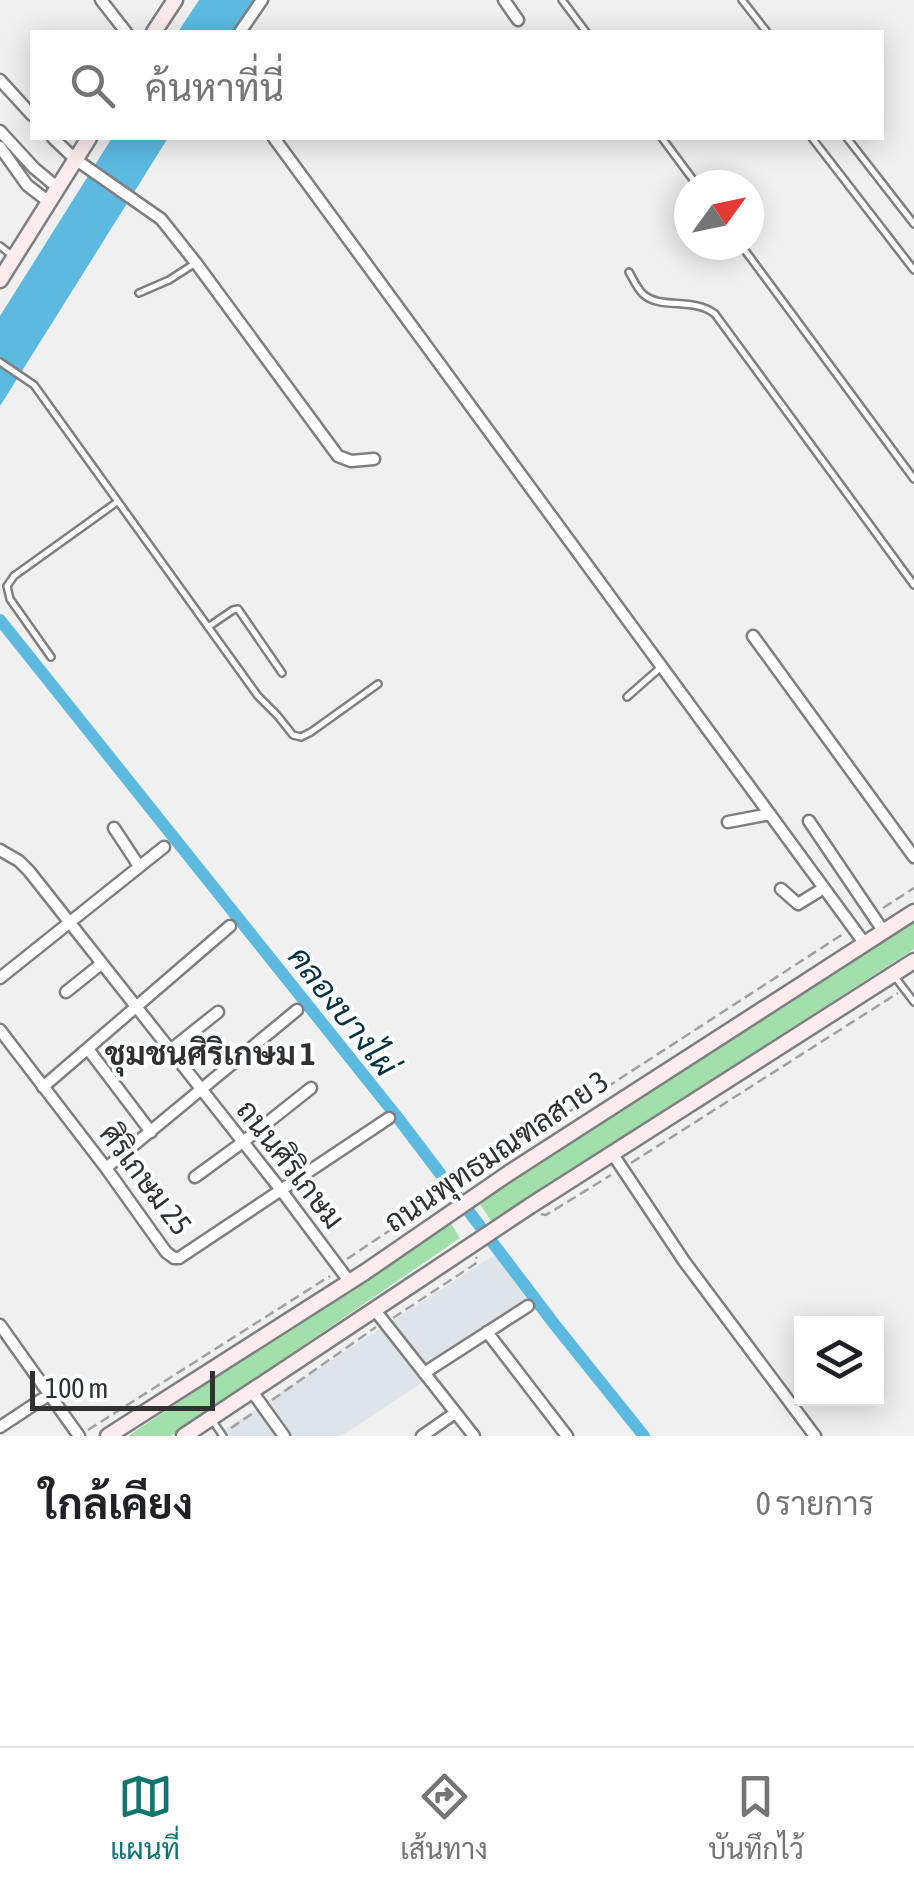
<!DOCTYPE html>
<html lang="th">
<meta charset="utf-8">
<style>
:root{--surface:#fff;--page:#f6f6f6;--text:#202124;--muted:#757577;--line:#e0e0e0;--accent:#0f766e}
body{margin:0;font-family:"Asap Condensed",Sarabun,sans-serif;background:var(--page);color:var(--text)}
.controls{position:absolute;right:30px;bottom:30px;display:grid;overflow:hidden;border-radius:0px;box-shadow:0 5px 25px #0003}
.controls button{width:90px;height:90px;display:grid;place-items:center;padding:0;border:0;border-bottom:2px solid var(--line);background:var(--surface);color:var(--text);font:50px sans-serif}
.compass{position:absolute;left:674px;top:170px;width:90px;height:90px;border-radius:50%;background:var(--surface);box-shadow:0 5px 25px #0003;rotate:57deg}
.scale{position:absolute;left:30px;bottom:25px;width:185px;box-sizing:border-box;padding-left:10px;border:5px solid #313132;border-top:0;font-size:28px;line-height:35px;white-space:nowrap;color:#313132;-webkit-text-stroke:8px #fdfeff;paint-order:stroke}
.list{margin:0;padding:0;list-style:none}
h2{display:flex;justify-content:space-between;align-items:center;height:130px;margin:0;padding:0 40px;font-size:42px}
h2 small{font-size:32px;font-weight:400;color:var(--muted)}
.icon{flex:none;width:55px;height:55px;fill:none;stroke:currentColor;stroke-width:2;stroke-linecap:round;stroke-linejoin:round}
.map{position:relative;flex:none;width:914px;height:1436px;overflow:hidden}
.search{position:absolute;background:var(--surface);box-shadow:0 5px 25px #0003;left:30px;right:30px;top:30px;height:110px;display:flex;align-items:center;gap:25px;box-sizing:border-box;padding:0 35px;border-radius:0px;color:var(--muted);font-size:38px}
.sheet{height:310px;background:var(--surface)}
nav{display:flex;justify-content:space-around;align-items:center;box-sizing:border-box;height:140px;border-top:2px solid var(--line);background:var(--surface);font-size:28px;color:var(--muted)}
nav a{display:grid;justify-items:center;gap:5px}
nav .on{color:var(--accent)}
.map>svg:first-child{display:block}
.built{fill:#dfe4eb}
.green{fill:#a1dfab}
.water{fill:#5cbae0}
.lines{fill:none;stroke-linecap:round;stroke-linejoin:round}
.canal{stroke:#5cbae0;stroke-width:12}
.lane-casing{stroke:#7e7f80;stroke-width:10}
.street-casing{stroke:#7e7f80;stroke-width:15}
.secondary-casing{stroke:#7e7f80;stroke-width:19}
.path{stroke:#a1a1a2;stroke-width:2.5;stroke-dasharray:10 5;stroke-linecap:butt}
.lane{stroke:#fff;stroke-width:5}
.street{stroke:#fff;stroke-width:10}
.secondary{stroke:#fcecee;stroke-width:14}
.secondary-bridge-casing{stroke:#7e7f80;stroke-width:19;stroke-linecap:butt}
.secondary-bridge{stroke:#fcecee;stroke-width:14}
.labels{text-anchor:middle;dominant-baseline:central;stroke-width:8;stroke-linejoin:round;paint-order:stroke}
.street-label{font-size:30px;fill:#313132;stroke:#fdfeff}
.water-label{font-size:32px;font-style:italic;fill:#053242;stroke:#fdfeff}
.neighbourhood-label{font-size:32px;font-weight:bold;fill:#313132;stroke:#fdfeff}
</style>
<div class="map">
<svg width="914" height="1436" viewBox="0 0 914 1436">
<rect width="100%" height="100%" fill="#f0f0f1"/>
<path class="built" d="M496 1254 533 1310 341 1436H214Z"/>
<path class="green" d="M914 919V949L491 1221 478 1201Z
M450 1222 460 1238 171 1436H128Z"/>
<path class="water" d="M199 0H255L234 32H178Z
M112 138H168L0 406V316Z"/>
<g class="lines">
<path class="canal" d="M0 620 398 1118 555 1325 644 1436"/>
<defs>
<path id="lane" d="M562 0 586 32
M742 0 767 32
M662 138 697 185
M812 138 914 270
M847 138 914 224
M741 245 914 479
M0 246 14 257
M629 272C633 279 637 288 643 294 660 310 694 297 715 314L914 585
M139 293 169 280 194 264
M0 362 34 385 258 696 277 715 293 735 301 737 311 732 378 684
M208 627 233 610 238 609 282 673
M51 657 10 599 7 586 14 576 117 502
M627 697 660 668
M895 977 914 1002
M212 1420 223 1436"/>
<path id="street" d="M101 0 126 32
M504 0 518 20
M240 32 262 0
M0 80 32 115
M0 131 34 168 58 188
M53 138 75 159 161 219 196 263 338 456 351 461 374 459
M274 138 865 944
M0 147 27 185 49 202
M753 636 914 857
M809 821 884 932
M728 822 770 814
M114 828 139 866
M0 850 19 861 29 871 281 1190 349 1281
M781 889 798 904 824 888
M0 978 164 847
M66 992 101 964
M0 1030 106 1168 166 1252 174 1258H179L389 1118
M88 1049 151 1132
M169 1051 218 1012
M43 1087 230 926
M612 1153 684 1261 815 1436
M106 1168 297 1010
M195 1177 243 1142 311 1088
M374 1309 474 1436
M0 1325 79 1436
M487 1332 567 1436
M424 1373 528 1306
M251 1390 284 1436
M0 1427 50 1394
M422 1436 455 1413"/>
<path id="secondary" d="M154 32 175 0
M0 280 89 138
M509 1173 914 912
M530 1206 914 961
M108 1436 365 1272
M184 1436 410 1286"/>
</defs>
<use href="#lane" class="lane-casing"/>
<use href="#street" class="street-casing"/>
<use href="#secondary" class="secondary-casing"/>
<path class="path" d="M883 908 914 888
M631 1163 898 993
M498 1164 499 1157 843 934
M541 1214 546 1215 611 1175
M347 1259 435 1200 438 1198 443 1203
M393 1318 475 1264 478 1261 476 1257
M272 1400 376 1327
M231 1428 253 1413
M88 1430 330 1276"/>
<use href="#lane" class="lane"/>
<use href="#street" class="street"/>
<use href="#secondary" class="secondary"/>
<defs>
<path id="secondary-bridge" d="M365 1272 509 1173
M410 1286 530 1206"/>
</defs>
<use href="#secondary-bridge" class="secondary-bridge-casing"/>
<use href="#secondary-bridge" class="secondary-bridge"/>
</g>
<g class="labels">
<g class="street-label">
<text transform="translate(496 1151) rotate(-34)">ถนนพุทธมณฑลสาย 3</text>
<text transform="translate(291 1164) rotate(52)">ถนนศิริเกษม</text>
<text transform="translate(146 1179) rotate(53)">ศิริเกษม 25</text>
</g>
<g class="water-label">
<text transform="translate(343 1011) rotate(52)">คลองบางไผ่</text>
</g>
<g class="neighbourhood-label">
<text x="210" y="1053">ชุมชนศิริเกษม 1</text>
</g>
</g>
</svg>
<div class="controls">
<button><svg class="icon" aria-label="layers" viewBox="0 0 24 24"><path d="M12 4l9 5-9 5-9-5zM3 14l9 5 9-5"/></svg></button>
</div>
<svg class="compass" viewBox="-18 -18 36 36"><path d="M0-13l5 13h-10z" fill="#e53935"/><path d="M0 13l5-13h-10z" fill="#757577"/></svg>
<div class="scale">100 m</div>
<div class="search"><svg class="icon" aria-label="search" viewBox="0 0 24 24"><circle cx="10" cy="10" r="6"/><path d="M15 15l6 6"/></svg>ค้นหาที่นี่</div>
</div>
<section class="sheet">
<h2>ใกล้เคียง<small>0 รายการ</small></h2>
<ul class="list">
</ul>
</section>
<nav>
<a class="on"><svg class="icon" aria-label="map" viewBox="0 0 24 24"><path d="M3 6l6-2 6 2 6-2v14l-6 2-6-2-6 2zM9 4v14M15 6v14"/></svg>แผนที่</a>
<a><svg class="icon" aria-label="directions" viewBox="0 0 24 24"><path d="M12 3l9 9-9 9-9-9zM9 14v-3h6M13 9l2 2-2 2"/></svg>เส้นทาง</a>
<a><svg class="icon" aria-label="saved" viewBox="0 0 24 24"><path d="M7 4h10v16l-5-4-5 4z"/></svg>บันทึกไว้</a>
</nav>
